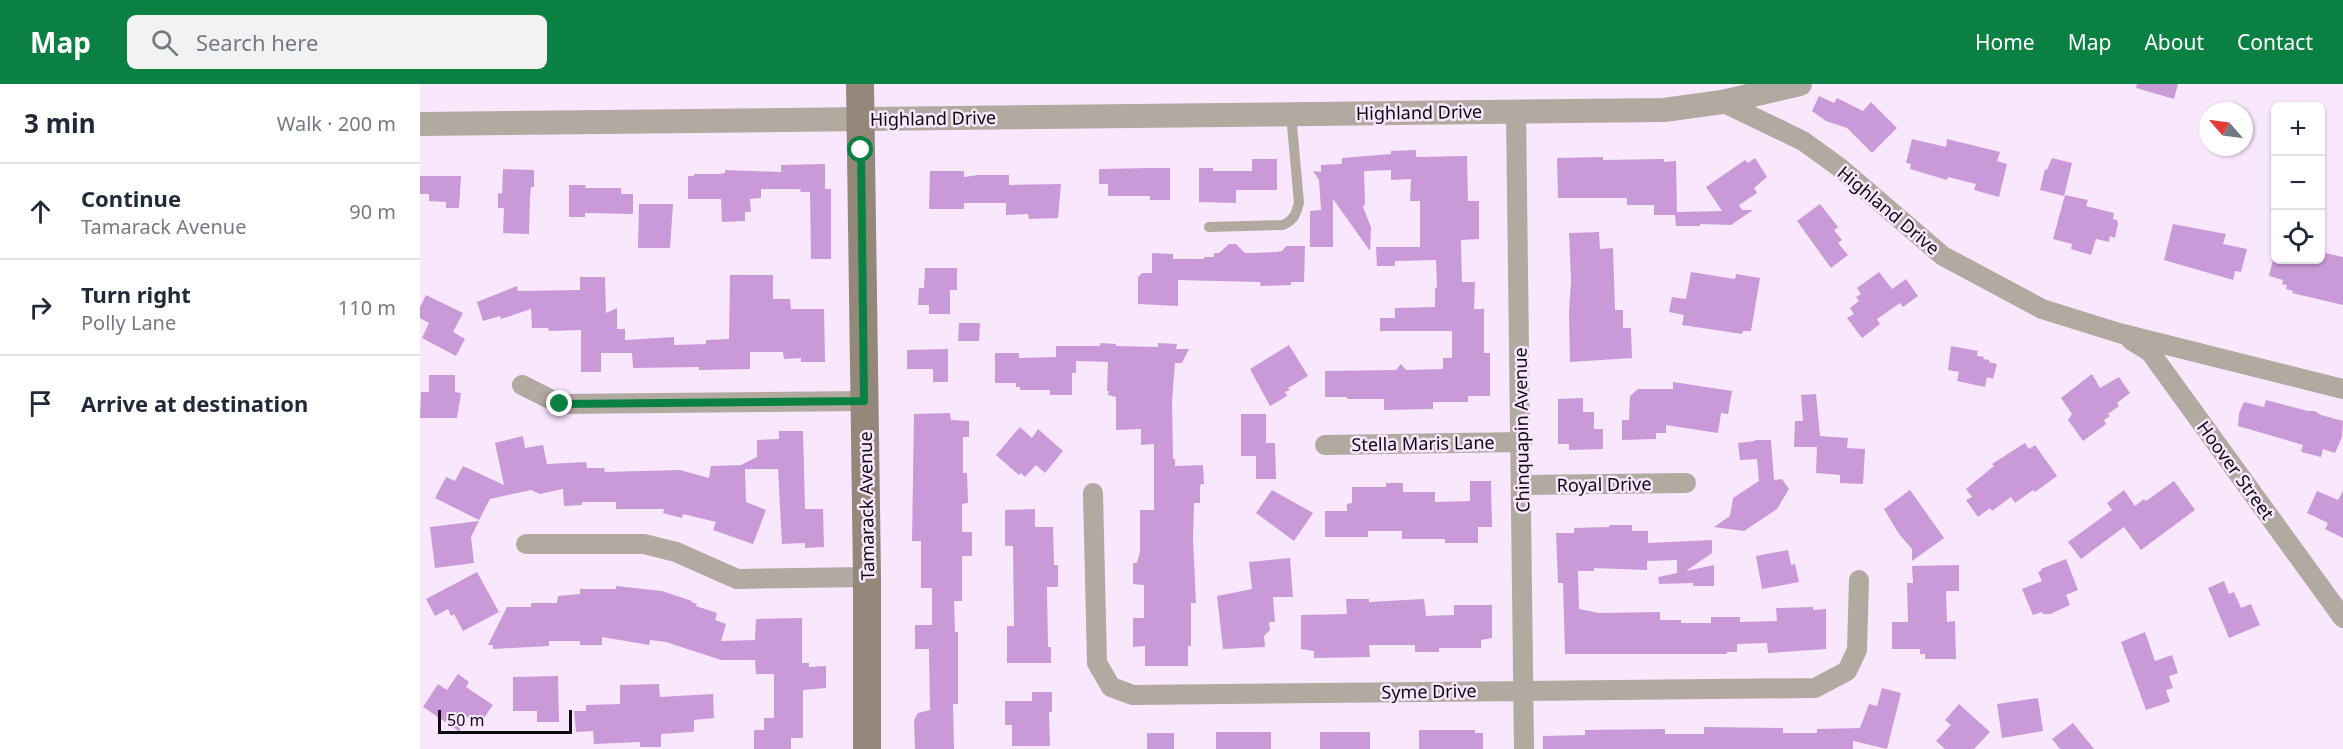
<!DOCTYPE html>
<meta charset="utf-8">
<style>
:root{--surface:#fff;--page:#f2f2f3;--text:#1f2937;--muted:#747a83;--line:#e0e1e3;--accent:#0b8043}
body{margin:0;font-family:"Noto Sans",sans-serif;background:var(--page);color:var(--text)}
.controls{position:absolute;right:18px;top:18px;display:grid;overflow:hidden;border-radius:9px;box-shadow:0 2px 4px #0004}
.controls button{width:54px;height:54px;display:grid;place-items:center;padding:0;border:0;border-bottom:2px solid var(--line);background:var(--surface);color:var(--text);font:30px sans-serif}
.compass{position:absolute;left:1779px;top:18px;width:54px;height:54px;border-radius:50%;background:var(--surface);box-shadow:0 2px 4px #0004;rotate:298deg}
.scale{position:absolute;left:18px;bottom:15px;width:134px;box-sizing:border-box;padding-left:6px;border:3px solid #0f0911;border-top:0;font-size:16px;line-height:21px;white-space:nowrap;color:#0f0911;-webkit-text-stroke:4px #f9e7fe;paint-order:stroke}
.stop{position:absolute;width:18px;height:18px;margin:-14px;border:4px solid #0b8043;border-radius:50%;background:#fff}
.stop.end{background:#0b8043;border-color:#fff;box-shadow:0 2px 6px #0008}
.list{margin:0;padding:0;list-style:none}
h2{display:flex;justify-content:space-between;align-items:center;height:78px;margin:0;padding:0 24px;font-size:26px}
h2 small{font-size:20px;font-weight:400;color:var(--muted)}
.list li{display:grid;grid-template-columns:39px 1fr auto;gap:18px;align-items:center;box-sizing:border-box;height:96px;padding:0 24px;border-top:2px solid var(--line)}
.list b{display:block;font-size:22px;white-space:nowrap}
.list p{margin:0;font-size:20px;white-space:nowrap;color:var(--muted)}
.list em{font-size:20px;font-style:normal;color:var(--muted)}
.icon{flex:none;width:33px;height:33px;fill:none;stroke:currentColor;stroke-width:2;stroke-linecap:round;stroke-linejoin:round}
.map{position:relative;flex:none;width:1923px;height:665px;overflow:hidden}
header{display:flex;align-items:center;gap:36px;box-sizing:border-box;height:84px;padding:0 30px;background:var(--accent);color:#fff}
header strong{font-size:28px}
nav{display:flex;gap:33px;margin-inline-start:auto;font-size:21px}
.search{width:420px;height:54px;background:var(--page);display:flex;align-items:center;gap:15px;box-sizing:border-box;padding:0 21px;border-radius:9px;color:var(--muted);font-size:22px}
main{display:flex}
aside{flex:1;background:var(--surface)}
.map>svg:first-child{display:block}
.building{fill:#ca9ad8}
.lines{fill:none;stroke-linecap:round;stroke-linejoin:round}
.service{stroke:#b2a9a0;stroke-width:10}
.minor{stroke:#b2a9a0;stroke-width:20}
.tertiary{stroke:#b2a9a0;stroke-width:24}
.secondary{stroke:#94887b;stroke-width:28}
.route{stroke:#0b8043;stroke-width:8}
.labels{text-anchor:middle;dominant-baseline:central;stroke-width:5;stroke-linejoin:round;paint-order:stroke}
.street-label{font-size:18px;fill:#0f0911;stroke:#f9e7fe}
</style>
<header>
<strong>Map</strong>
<div class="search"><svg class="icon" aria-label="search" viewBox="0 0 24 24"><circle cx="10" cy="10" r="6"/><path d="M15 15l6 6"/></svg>Search here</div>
<nav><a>Home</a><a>Map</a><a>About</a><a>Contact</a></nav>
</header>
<main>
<aside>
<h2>3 min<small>Walk · 200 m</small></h2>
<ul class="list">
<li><svg class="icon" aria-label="ahead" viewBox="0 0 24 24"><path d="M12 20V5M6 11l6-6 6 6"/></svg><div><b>Continue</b><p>Tamarack Avenue</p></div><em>90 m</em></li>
<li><svg class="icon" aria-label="right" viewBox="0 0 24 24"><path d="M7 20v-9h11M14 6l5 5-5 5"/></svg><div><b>Turn right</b><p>Polly Lane</p></div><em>110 m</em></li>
<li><svg class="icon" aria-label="arrive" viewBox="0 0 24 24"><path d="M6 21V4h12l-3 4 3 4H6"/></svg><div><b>Arrive at destination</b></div></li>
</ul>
</aside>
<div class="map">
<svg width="1923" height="665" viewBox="0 0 1923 665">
<rect width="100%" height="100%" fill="#f9e7fe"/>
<path class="building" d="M1717 0H1758L1754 15 1716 4Z
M1399 12 1414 19 1417 14 1443 27 1451 18 1477 44 1452 69 1427 44 1406 37 1392 27Z
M1492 55 1526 63 1527 55 1580 68 1577 77 1587 80 1579 113 1554 106 1556 100 1528 93 1527 96 1490 85 1491 80 1486 79Z
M996 66V73L1047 72 1048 117H1059V155L1041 156 1042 198H1055L1054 225H1064V269H1070V312H1048V318H1013V325L964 326V315H927V313H905V287L976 286 981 280 986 286 1023 285V274H1032V247H960V234H975V224L1015 223V204H1017L1016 176 975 177V182H957L956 163H1000V117H990L991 95 971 96V86L944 87 945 120 943 123 951 143 950 167 913 115V163H890V127L901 126 899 96 893 87 901 88V81L922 80V74L971 70V67Z
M1183 73V76L1244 75V78L1256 77 1257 128 1302 127 1286 103 1325 76 1328 79 1335 74 1347 93 1334 104 1337 109 1319 121 1322 126H1333L1311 141 1280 140V142H1256L1255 131H1234V121H1207V114H1138L1137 74Z
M1632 74 1652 79 1644 112 1620 106 1625 85 1627 86Z
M832 75H857V106H816V119L779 118V84H793V87H832Z
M405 80V105H411V175H391L390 108H380L381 105H341V114L330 115 331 128H325V137L302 138 301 115H268V92H274V90H298L305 89V86L361 88V81Z
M730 84H750V116H730V112H688V100H679V85Z
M83 85 114 86V103H111L110 114 109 150 83 149 84 124H78V109L82 110Z
M510 87H544V93L558 91H589V101L641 100 638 134 609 135 608 130 586 131V119H544V125H509Z
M0 92H41L39 124H26V118L9 117V110H0Z
M149 101H166L165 104H201V110H213V130L165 129V133H149Z
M1645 111 1668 116 1666 122 1694 129 1693 135 1697 136 1698 140 1695 154 1690 152 1689 158 1676 155 1671 171 1651 165 1652 160 1633 155Z
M219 120H253L250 164H218Z
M1400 120 1418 143 1414 146 1422 156 1418 159 1428 171 1411 184 1377 137Z
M1753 140 1806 150 1803 160 1827 165 1821 188 1815 187 1813 196 1744 176Z
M1179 148 1180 165 1193 164 1195 226H1203V244H1211L1212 274 1150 278 1149 228 1151 197 1149 149Z
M809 160H816L825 169H831L856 168 862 167 866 162H885L884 198H871V201L841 202 840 198 758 196V222L718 220V193L722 189H732V169L753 170V175H784V173H794V169H799Z
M1900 168 1923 173V221L1872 209 1873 207 1866 205 1867 201 1862 200 1863 196 1849 192 1853 176H1900Z
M505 184H537V206H530V230H509V221H498L499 204H504Z
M1271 188 1315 195 1316 190 1340 194 1331 247H1323L1322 250 1262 241 1264 231 1249 228 1252 213 1266 215Z
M1459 188 1472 205 1486 195 1498 212 1483 223 1480 219 1457 235 1460 240 1442 254 1427 234 1434 230 1430 224 1439 217 1436 213 1441 210 1437 204Z
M310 191H353V215H370L371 225H404L405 278H381V274L364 275 363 268H330V285L279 286V283L213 284 212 269H181V288H161V246L129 247 128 244H112L111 225 81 235 80 232 63 237 57 218 97 202 98 207 160 206V193H185L186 229 197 224V245H205V256L254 253V261L286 260V256L309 255Z
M6 211 43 229 33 248 45 255 36 272 2 254 9 239 0 234V223Z
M539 239H560L559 257H538Z
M681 259 696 260V262L738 263V259L757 260 756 265H769L762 279H755L752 317 753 375H755V382L783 381 784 400H781L780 403V419H774L773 456 776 519H771V562H768V582H725V562L713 563V534H724V501L713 500V479H717L720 467V426H734V360L721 361V345L696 346V313L688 311 689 307H687L688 278 656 277V289H652V311H630V306H600V303H596V299H575V269H599V274L636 273V262H680Z
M869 261 888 292 868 304 870 306 865 308 867 312 850 322 830 285Z
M1531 262 1558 267 1557 272 1564 273 1563 275 1569 276V278L1577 280 1573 295 1567 293 1565 303 1537 297 1539 288 1528 286Z
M528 265V298H513V285H487V266Z
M1672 290 1680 304 1699 293 1710 309 1697 319 1699 322 1688 330 1690 332 1684 336 1686 340 1663 357 1648 336 1652 330 1641 314Z
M9 291H35V308L41 309 37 334H0L1 308H9Z
M1253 298 1312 307 1308 330 1301 329 1298 349 1246 341V349H1236V355L1202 356V336H1209L1210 312 1218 305H1253Z
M1396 310 1400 352 1428 354 1427 364 1445 365 1443 400 1420 399V391L1396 389 1397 363H1374L1375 337H1383L1381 311Z
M1163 314V328H1174V345H1183V365L1149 366V360H1138V315Z
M1846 316 1888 327H1895L1901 331 1923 337 1922 353 1915 369 1903 365 1901 373 1881 368 1883 361 1818 342 1819 329 1824 318 1844 323Z
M530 329 531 336 549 337V353H543V389H547L548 419 542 420V448H552V472H542V517H534L535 548H538V620H533L534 665H495L494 636 498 629 510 626 509 565H495V541H512V504H501V457H492L494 330Z
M821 330H846V359H855L856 395H836V372H821Z
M600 343 612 354 618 345 643 367 625 389 616 381 605 393 601 389 599 391 576 371Z
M359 347H383L385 425H403L404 463 385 464V459L362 460 358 385H325L326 418 346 426 333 460 293 446 296 438 263 430 262 434 243 429 244 425H196V418H162V421L144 422 143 405 120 410 111 406 70 415 59 436 15 414 26 393 35 397 43 382 84 401 75 359 103 352 105 364 123 361 127 380 166 378 167 384H184L185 388 260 386 289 394 291 382 321 381 337 373V356L359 355Z
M1335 356H1351L1354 396 1362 395 1369 405 1357 425 1324 447 1294 443 1310 432 1313 414 1339 397 1337 375 1320 376 1318 359 1335 357Z
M1605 359 1609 365 1615 361 1637 392 1615 408 1613 406 1595 419 1591 413 1572 427 1570 424 1558 433 1546 416 1552 413 1546 405 1574 382 1572 380Z
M1050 397H1071L1072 443H1058V459H1025V455H982V447H948V453H905V427H927V420L932 419V403H966V399H983V408H1015V418L1050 417Z
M1754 397 1775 426 1721 466 1704 443 1661 475 1648 458 1692 426 1687 419 1704 406 1715 422 1724 415 1726 417Z
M852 406 893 429 874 457 836 429Z
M1490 406 1524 454 1492 477V465L1479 450 1464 425Z
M1897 407 1918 416 1923 407V454L1905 445 1908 439 1887 429Z
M615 425V443H633L634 481H638V503H627L628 563H631V579H587V542H594L593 462H585V426Z
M59 437 51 453 54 479 15 484 10 443Z
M1189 441H1212V447H1228V459L1292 456V469L1266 487 1294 481V502H1273V499L1239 500 1238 493 1257 489V476L1227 477V486L1174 484V487H1158L1159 525 1179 529 1240 528V536H1261V539H1291V533H1320V538L1357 537 1356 524 1393 523V526L1406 525V565L1348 569 1347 559 1317 560V568H1307V570H1145L1143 499H1138L1136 449H1154V444L1189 443Z
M1368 466 1371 481 1375 480 1379 498 1342 505 1336 472Z
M870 474 873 513H853L855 538H849L850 546 844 552 845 563 803 565 797 512 832 505 829 478Z
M1646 475 1658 506 1646 511 1650 521 1630 530H1623L1622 528 1613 531 1602 505 1622 497 1618 488 1621 487V485Z
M1539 481V507H1526L1527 538 1535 537 1536 575H1505V570H1500V565H1472V538H1488L1487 499H1493L1492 482Z
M57 488 79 528 43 547 34 530 31 532 28 525 15 532 6 515Z
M1804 497 1809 510 1814 508 1821 524 1831 520 1840 541 1809 554 1788 504Z
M196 502 242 507 272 517 271 518 277 520 276 522 297 529 295 536 306 540 301 557 335 556 336 535 382 534V579H389V583L406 582V604L383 606V654H371V665H334V646H344V634H354V590H336L335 576H301L246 558 230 556 229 561 182 553V561H160V557H129V562L73 565V561H68L87 523H111V519H137L138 512 160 510V505H196Z
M926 515H949V518L1004 515 1006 532 1034 531V521H1072V554L1061 556V564H1019V568H995V561H949L950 573 894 574V567L881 565V531L927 530Z
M1725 548 1735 577 1752 571 1758 589 1749 592 1753 604 1746 606 1750 618 1726 626 1701 558Z
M38 590 49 598 46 603 73 621 59 641 40 628V648L3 623 18 600 27 606Z
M138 592 139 638H117V627H93V593Z
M239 600 240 613 293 610 294 634 274 636V647L272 648 241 650V663H220V658L174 660 173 647 156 648 154 627H166V621L200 620V601Z
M1462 604 1481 609 1467 665 1433 657V665H1123V652L1165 651V646L1245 645V650H1284V643L1363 644V649H1397V645L1440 644 1449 620 1457 622Z
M612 608H632V628H629L630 662H592V641H585V617H612Z
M1618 614 1623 647 1582 654 1577 620Z
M1539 620 1570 648 1554 665H1525L1516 657 1531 641 1525 636Z
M1653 639 1674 665H1640L1632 655Z
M999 646H1055V649H1063V665H999Z
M796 648H851V665H796Z
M900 648H950V665H900Z
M727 649H754V665H727Z"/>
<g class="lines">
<path class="service" d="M789 143 863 141C874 136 876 130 879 119L871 30"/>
<path class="minor" d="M1302 18 1383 57 1419 83 1523 172 1622 225 1699 249 1923 305
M1096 27 1104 665
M1711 256 1730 268 1923 534
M102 301 140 320 444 317
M905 361 1102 358
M1102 401 1266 399
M673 409 677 579 691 603 713 611 1395 604 1427 587 1437 566 1439 496
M106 460H224L256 468 317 495 447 493"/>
<path class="tertiary" d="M0 40 1244 26 1302 18 1380 0"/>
<path class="secondary" d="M440 0 447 493V665"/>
</g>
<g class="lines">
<path class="route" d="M140 320 444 317 441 66"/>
</g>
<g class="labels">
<g class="street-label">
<text transform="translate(999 28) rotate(-1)">Highland Drive</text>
<text transform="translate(513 34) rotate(-1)">Highland Drive</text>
<text transform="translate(1469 126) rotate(40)">Highland Drive</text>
<text transform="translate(1101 346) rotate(-91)">Chinquapin Avenue</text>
<text transform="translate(1003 359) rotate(-1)">Stella Maris Lane</text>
<text transform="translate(1816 386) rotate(54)">Hoover Street</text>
<text transform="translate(1184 400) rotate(-1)">Royal Drive</text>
<text transform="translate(446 422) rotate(-91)">Tamarack Avenue</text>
<text transform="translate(1009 607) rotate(-1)">Syme Drive</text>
</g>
</g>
</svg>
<div class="controls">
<button>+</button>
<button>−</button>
<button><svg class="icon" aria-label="locate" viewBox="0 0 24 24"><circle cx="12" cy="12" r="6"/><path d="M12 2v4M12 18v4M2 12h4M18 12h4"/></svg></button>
</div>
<svg class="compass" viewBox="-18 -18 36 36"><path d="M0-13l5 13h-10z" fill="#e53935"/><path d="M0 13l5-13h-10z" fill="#747a83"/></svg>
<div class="scale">50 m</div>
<div class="stop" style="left:441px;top:66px"></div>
<div class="stop end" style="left:140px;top:320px"></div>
</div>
</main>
